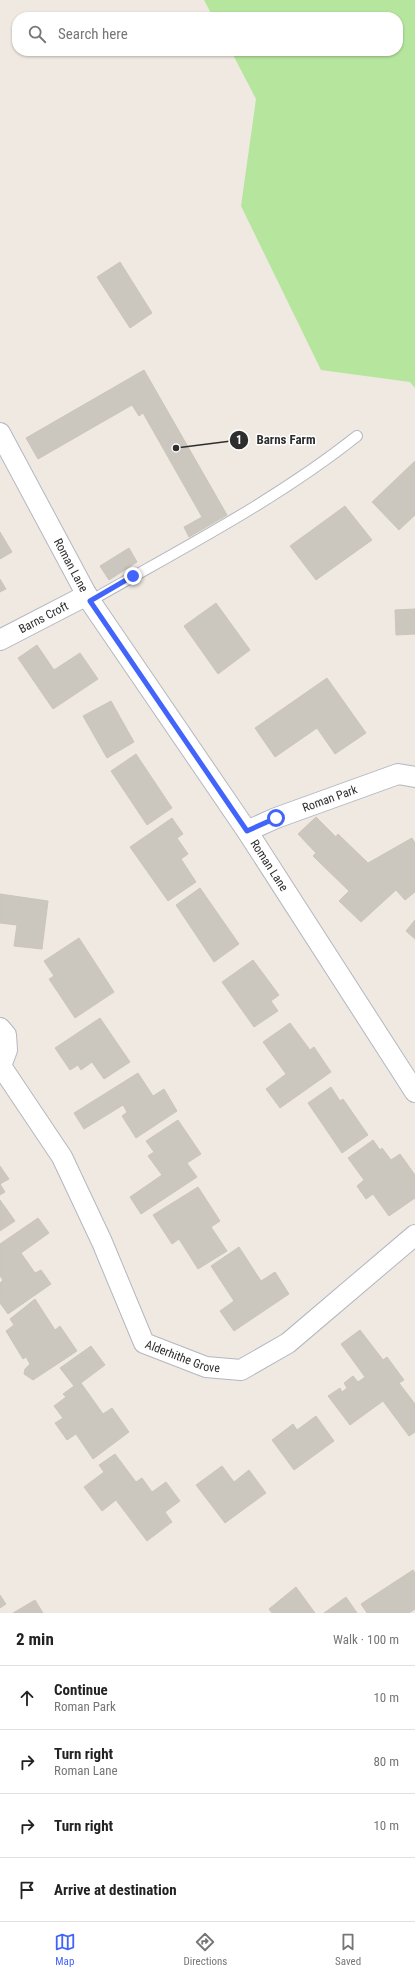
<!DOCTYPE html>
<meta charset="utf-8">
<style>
:root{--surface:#fff;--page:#f6f6f6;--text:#222;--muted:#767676;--line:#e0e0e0;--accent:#4264fb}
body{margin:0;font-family:"Roboto Condensed",sans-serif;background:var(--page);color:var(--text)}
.stop{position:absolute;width:12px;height:12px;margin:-9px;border:3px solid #4264fb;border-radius:50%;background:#fff}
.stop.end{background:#4264fb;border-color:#fff;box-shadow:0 1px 4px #0008}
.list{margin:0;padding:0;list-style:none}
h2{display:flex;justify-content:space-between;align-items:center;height:52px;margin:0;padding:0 16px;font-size:17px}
h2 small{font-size:13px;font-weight:400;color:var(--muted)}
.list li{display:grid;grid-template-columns:26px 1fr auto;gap:12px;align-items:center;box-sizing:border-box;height:64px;padding:0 16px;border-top:1px solid var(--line)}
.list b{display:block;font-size:15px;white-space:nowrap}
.list p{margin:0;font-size:13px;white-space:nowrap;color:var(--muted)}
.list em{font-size:13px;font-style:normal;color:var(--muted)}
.icon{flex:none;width:22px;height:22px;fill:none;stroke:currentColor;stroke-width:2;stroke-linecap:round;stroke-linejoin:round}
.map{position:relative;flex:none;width:415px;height:1613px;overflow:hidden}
.search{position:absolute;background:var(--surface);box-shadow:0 1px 3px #0004;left:12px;right:12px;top:12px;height:44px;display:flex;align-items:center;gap:10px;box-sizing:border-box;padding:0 14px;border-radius:16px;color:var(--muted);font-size:15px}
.sheet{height:308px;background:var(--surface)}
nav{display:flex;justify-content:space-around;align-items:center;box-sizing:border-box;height:56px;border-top:1px solid var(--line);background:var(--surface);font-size:11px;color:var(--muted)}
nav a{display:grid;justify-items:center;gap:2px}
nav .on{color:var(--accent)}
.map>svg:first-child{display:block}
.green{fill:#b6e59e}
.building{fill:#cbc7bf;stroke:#cbc5ba}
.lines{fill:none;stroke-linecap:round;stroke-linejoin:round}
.lane-casing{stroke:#b4b7c1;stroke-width:12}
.street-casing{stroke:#b4b7c1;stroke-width:22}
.lane{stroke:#fff;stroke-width:10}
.street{stroke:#fff;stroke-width:20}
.route{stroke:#4264fb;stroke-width:5}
.labels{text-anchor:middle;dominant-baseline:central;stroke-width:3;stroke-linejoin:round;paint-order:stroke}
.street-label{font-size:12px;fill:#2e2e2e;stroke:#fff}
.leader{fill:none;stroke:#2e2e2e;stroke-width:1.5}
.callout-dot{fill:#2e2e2e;stroke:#fff;stroke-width:1.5}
.mark-label{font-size:12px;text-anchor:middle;font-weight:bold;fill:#fff}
.callout-label{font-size:13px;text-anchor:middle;font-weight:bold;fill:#2e2e2e;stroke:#fff;stroke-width:3;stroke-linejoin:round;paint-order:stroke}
</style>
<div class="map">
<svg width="415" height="1613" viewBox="0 0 415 1613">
<rect width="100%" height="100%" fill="#efe9e1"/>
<path class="green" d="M204 0H415V388L410 382 321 370 241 206 256 99 231 51H398V17H213Z"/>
<path class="building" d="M120 262 152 313 130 328 97 277Z
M144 370 227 515 189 537 184 527 202 517 143 413 139 416 132 405 38 459 26 438Z
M415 461V515L399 530 372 502Z
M345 506 372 540 316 580 290 546Z
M0 532 12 552 0 559Z
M129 548 137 562 109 580 100 566Z
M0 579 6 589 0 592Z
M216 603 250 650 218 674 184 626Z
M415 609V634L396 635 395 610Z
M37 645 54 670 80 653 98 679 53 709 18 658Z
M327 678 366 733 335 754 317 728 275 757 255 728Z
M111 701 134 742 107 758 83 716Z
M136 754 172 808 147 825 111 771Z
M316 817 336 837 338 834 368 863 412 838 415 843V892L405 900 396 890 361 922 339 901 349 891 313 856 316 853 298 834Z
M172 818 183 834 177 838 188 854 181 859 196 882 168 901 130 847Z
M200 888 239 944 214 962 176 905Z
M0 894 48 901 42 949 14 946 17 925 0 923Z
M415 920V939L406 931Z
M79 938 114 992 75 1018 49 979 54 976 44 961Z
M253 960 279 995 271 1001 278 1011 254 1027 222 982Z
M100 1018 130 1062 104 1079 92 1062 81 1070 78 1065 70 1070 55 1048Z
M290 1023 310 1050 314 1047 331 1072 280 1108 266 1089 286 1074 263 1042Z
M138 1073 153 1096 164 1089 177 1111 136 1138 122 1116 127 1112 123 1105 84 1129 74 1113Z
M331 1087 340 1101 343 1099 368 1135 342 1153 308 1103Z
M178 1120 201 1154 187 1163 197 1177 141 1214 130 1197 162 1175 148 1156 154 1152 146 1141Z
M373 1140 380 1150 382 1148 391 1160 400 1154 415 1175V1198L389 1216 373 1194 366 1199 357 1186 364 1180 348 1158Z
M0 1166 9 1179 0 1184 5 1192 0 1195Z
M198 1187 220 1221 211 1227 227 1251 198 1269 179 1239 172 1244 153 1215Z
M0 1200 15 1221 0 1231Z
M38 1218 49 1233 21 1253 35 1273 41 1270 51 1284 8 1314 0 1303V1283L3 1280 0 1276V1244Z
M239 1247 261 1281 275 1272 289 1294 234 1331 220 1311 234 1301 211 1266Z
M35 1299 55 1330 60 1326 77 1351 33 1380 24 1374 25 1369 30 1364 26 1357 23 1359 6 1331 14 1325 10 1319Z
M360 1330 383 1360 387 1357 404 1380 399 1383 415 1404V1432L409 1436 383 1401 350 1425 328 1396 340 1388 342 1392 347 1388 344 1383 353 1376 358 1382 365 1377 341 1344Z
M91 1346 105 1365 81 1383 103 1414 112 1408 129 1432 93 1459 76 1434 67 1440 55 1423 63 1418 54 1406 66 1397 63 1394 74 1386 60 1368Z
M316 1416 334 1441 294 1470 272 1440 293 1424 297 1430Z
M115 1454 136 1482 142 1478 152 1492 166 1482 180 1501 165 1512 172 1522 147 1541 116 1500 102 1511 84 1487 104 1472 99 1465Z
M222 1466 234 1482 249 1470 266 1493 225 1523 196 1485Z
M413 1570 415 1573V1609L409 1613H367L361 1604Z
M296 1587 315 1613H272L269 1609Z
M0 1595 6 1604 0 1608Z
M346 1597 357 1613H324Z
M35 1600 43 1613H13Z"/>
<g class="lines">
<defs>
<path id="lane" d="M90 601C181 549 275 501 357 436"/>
<g id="street">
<path id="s1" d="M0 433 90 601 247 831 415 1092"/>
<path id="s2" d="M0 640 87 595"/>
<path id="s3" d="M247 831 276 818 398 774 415 777"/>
<path d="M0 1028 6 1035 7 1050 1 1066"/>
<path id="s4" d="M1 1066 62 1157 102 1242 144 1343 206 1367 241 1370 288 1343 415 1235"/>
</g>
</defs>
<use href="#lane" class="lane-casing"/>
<use href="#street" class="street-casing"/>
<use href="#lane" class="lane"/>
<use href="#street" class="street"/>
</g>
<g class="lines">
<path class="route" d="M133 576 90 601 247 831 276 818"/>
</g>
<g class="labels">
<g class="street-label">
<text stroke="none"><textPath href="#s1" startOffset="150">Roman Lane</textPath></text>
<text stroke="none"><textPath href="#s2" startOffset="49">Barns Croft</textPath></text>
<text stroke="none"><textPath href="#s3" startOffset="89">Roman Park</textPath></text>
<text stroke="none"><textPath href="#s1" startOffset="510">Roman Lane</textPath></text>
<text stroke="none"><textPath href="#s4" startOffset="354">Alderhithe Grove</textPath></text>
</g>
</g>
<path class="leader" d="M176 448L239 440"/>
<g class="callout-dot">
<circle cx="176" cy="448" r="4"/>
<circle cx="239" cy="440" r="10"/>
</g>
<g class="mark-label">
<text x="239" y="444">1</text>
</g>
<g class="callout-label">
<text x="286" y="444">Barns Farm</text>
</g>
</svg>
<div class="stop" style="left:276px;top:818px"></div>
<div class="stop end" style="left:133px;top:576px"></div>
<div class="search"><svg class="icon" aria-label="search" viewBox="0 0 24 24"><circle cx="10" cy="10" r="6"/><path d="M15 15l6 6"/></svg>Search here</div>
</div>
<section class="sheet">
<h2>2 min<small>Walk · 100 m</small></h2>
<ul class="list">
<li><svg class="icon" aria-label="ahead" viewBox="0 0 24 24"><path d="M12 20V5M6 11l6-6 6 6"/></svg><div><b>Continue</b><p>Roman Park</p></div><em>10 m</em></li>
<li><svg class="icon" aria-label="right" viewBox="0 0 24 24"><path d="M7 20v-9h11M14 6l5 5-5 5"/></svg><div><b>Turn right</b><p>Roman Lane</p></div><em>80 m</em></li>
<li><svg class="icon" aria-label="right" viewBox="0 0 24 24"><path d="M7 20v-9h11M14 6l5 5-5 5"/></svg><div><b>Turn right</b></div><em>10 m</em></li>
<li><svg class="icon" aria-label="arrive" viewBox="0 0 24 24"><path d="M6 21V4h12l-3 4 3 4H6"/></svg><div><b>Arrive at destination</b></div></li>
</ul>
</section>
<nav>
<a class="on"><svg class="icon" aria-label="map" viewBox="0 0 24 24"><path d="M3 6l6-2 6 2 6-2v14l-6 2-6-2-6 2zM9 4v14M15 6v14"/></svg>Map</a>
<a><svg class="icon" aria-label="directions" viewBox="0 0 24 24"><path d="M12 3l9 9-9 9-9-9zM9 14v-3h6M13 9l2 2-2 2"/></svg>Directions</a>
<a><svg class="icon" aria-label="saved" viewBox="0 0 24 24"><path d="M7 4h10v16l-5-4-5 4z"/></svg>Saved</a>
</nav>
